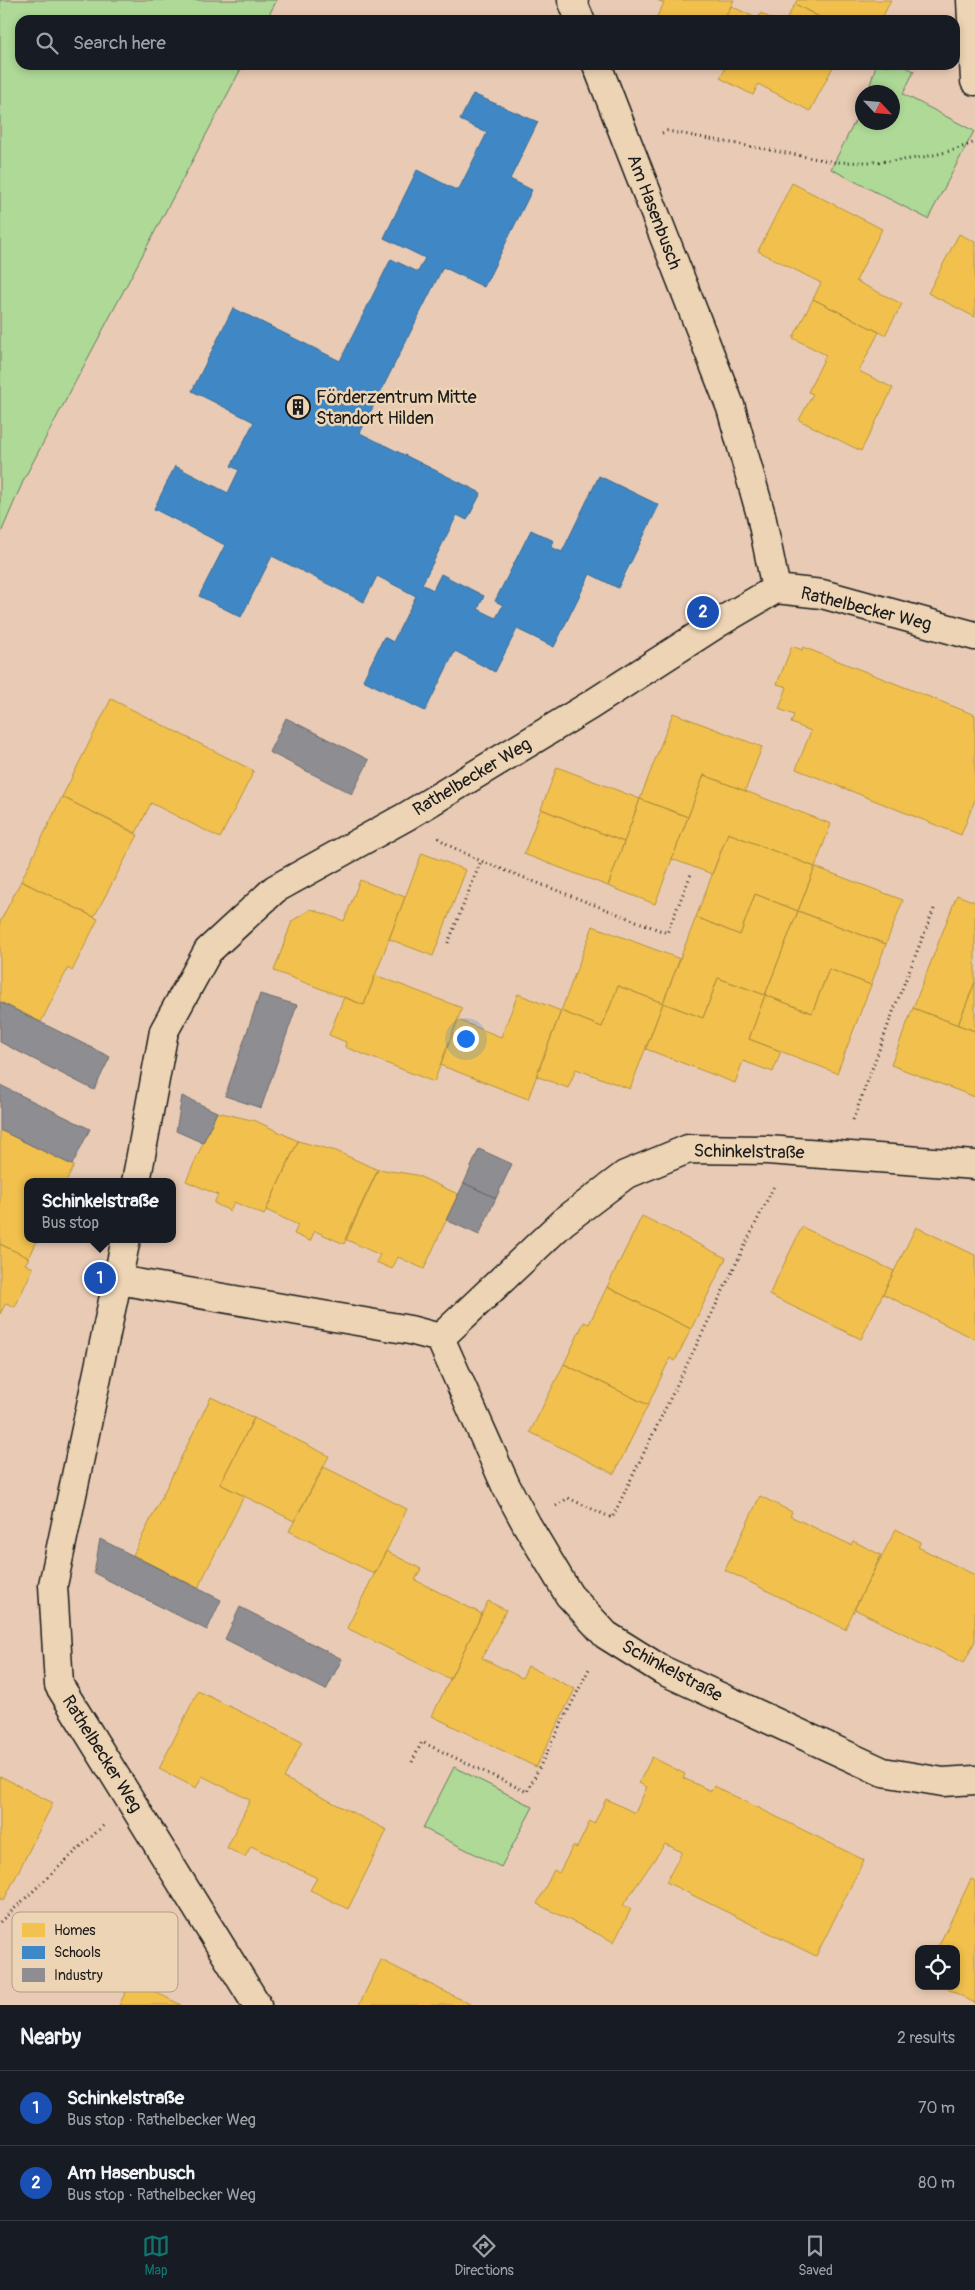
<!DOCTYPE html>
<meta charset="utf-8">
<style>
:root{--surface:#171b24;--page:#242831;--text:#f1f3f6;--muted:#9ea1a6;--line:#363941;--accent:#0f766e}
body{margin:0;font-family:Pangolin,sans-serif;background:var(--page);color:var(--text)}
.controls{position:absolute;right:15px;bottom:15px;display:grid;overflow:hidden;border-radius:10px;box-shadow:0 2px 8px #0003}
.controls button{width:45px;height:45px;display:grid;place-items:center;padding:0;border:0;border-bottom:1px solid var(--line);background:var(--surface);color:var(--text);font:25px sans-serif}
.compass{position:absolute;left:855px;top:85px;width:45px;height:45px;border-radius:50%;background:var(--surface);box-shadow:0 2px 8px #0003;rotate:116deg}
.you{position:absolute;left:465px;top:1038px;width:18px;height:18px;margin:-12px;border:4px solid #fff;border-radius:50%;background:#1a73e8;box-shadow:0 0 0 8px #1a73e833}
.badge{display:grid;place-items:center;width:32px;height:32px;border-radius:50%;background:var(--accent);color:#fff;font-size:16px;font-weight:700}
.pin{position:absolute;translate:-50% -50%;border:2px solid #fff;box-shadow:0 1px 5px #0006}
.popup{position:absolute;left:24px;top:1178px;width:152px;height:65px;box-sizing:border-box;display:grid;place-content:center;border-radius:10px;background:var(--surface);filter:drop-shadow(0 1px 4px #0005);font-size:16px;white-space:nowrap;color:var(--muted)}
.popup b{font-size:19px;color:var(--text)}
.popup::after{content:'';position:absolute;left:50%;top:100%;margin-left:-10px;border:10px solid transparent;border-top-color:var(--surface)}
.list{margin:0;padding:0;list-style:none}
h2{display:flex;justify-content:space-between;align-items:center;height:65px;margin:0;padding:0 20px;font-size:21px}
h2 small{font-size:16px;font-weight:400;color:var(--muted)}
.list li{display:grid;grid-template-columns:32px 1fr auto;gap:15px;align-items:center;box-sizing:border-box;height:75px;padding:0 20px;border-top:1px solid var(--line)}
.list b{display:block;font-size:19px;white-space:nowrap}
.list p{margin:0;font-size:16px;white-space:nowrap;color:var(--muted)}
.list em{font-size:16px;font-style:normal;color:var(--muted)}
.icon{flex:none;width:28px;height:28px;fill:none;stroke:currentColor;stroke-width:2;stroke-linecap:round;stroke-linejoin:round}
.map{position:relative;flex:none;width:975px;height:2005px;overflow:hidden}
.search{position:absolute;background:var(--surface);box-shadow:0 2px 8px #0003;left:15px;right:15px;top:15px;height:55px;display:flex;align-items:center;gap:12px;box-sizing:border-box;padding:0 18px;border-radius:15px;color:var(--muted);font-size:19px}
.sheet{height:215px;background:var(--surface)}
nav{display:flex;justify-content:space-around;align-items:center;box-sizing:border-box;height:70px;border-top:1px solid var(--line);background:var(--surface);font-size:14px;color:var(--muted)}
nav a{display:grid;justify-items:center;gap:2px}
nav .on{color:var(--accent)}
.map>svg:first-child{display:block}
.green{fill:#aed997;stroke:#657a5a}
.homes{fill:#f2c14e;stroke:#b2903f}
.schools{fill:#3f88c5;stroke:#346892}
.industry{fill:#8d8d92;stroke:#6b6b6f}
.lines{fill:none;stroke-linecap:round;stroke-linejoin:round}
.minor-casing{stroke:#1c1c1c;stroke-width:31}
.path{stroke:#1c1c1c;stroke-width:3;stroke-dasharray:1 4;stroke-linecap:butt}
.minor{stroke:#ecd4b4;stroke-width:28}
.labels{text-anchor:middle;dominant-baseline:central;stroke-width:5;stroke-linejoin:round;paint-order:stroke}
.street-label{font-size:18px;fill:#1c1c1c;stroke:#ecd4b4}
.poi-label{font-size:18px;fill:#1c1c1c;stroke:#ecd4b4;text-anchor:start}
.key{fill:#ecd4b4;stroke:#ae9d86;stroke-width:1}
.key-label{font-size:14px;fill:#1c1c1c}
</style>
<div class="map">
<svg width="975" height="2005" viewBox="0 0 975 2005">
<rect width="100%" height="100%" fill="#e9cbb5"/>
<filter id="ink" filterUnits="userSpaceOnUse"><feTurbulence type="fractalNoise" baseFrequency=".02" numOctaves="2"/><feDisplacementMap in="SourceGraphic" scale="10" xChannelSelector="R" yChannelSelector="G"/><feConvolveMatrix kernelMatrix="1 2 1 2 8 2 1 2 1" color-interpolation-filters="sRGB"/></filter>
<g filter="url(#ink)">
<path class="green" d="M0 0H277L266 20H20V65H243L24 479 0 535Z
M876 65H902L914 71 903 94 974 131 928 219 831 169 862 107V122H892V92H868Z
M454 1767 533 1807 501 1867 423 1828Z"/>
<path class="homes" d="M657 0H734L724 20H655L664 3Z
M797 0H891L881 20H825L795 4Z
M795 4 825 20H786Z
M731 6 758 19 761 13 773 20H724Z
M718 65H834L810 111 758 84 753 95 720 78 725 69Z
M792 183 882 229 856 281 902 304 885 335 813 299 821 283 758 251Z
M959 234 975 242V317L928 293Z
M813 299 879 332 859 371 893 388 861 451 799 420 813 394 808 392 826 355 793 338Z
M792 646 802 650 803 647 975 715V800L961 835 796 769 811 731 791 723 794 715 779 709 787 687 777 684Z
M111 699 254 771 220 838 151 803 136 833 62 797Z
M673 713 762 747 745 791 704 775 688 817 640 799Z
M557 767 640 799 624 842 541 809Z
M704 775 831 824 815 867 728 833 712 874 672 859Z
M62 797 138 835 94 917 21 881Z
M640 799 688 817 655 904 608 886Z
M541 809 624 842 608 886 524 854Z
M728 833 815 867 798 911 755 894 740 935 696 917Z
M422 853 466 870 433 956 389 939Z
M815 867 903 900 886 944 798 911Z
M360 880 405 897 364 1005 274 971 292 921 311 909 344 921Z
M21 881 98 919 72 971 68 968 41 1022 0 1002V922Z
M755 894 798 911 765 995 718 978 703 1018 663 1003 696 917 740 935Z
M957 895 975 902V982L958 1025 913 1008Z
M798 911 886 944 871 985 829 969 812 1013 765 995Z
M593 926 680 959 663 1003 618 986 602 1027 561 1011Z
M829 969 871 985 837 1073 749 1039 765 995 812 1013Z
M375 975 462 1008 434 1082 345 1047 346 1042 329 1035 344 997 364 1005Z
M718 978 765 995 749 1039 781 1051 773 1072 743 1061 735 1083 646 1049 663 1003 703 1018Z
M975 982V1031L958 1025Z
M618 986 663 1003 630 1089 576 1069 568 1088 536 1076 561 1011 602 1027Z
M518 994 561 1011 528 1099 440 1065 458 1020 501 1037Z
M913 1008 975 1031V1097L891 1065Z
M217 1112 256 1121 298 1141 264 1215 234 1202 230 1211 214 1203 218 1195 186 1181Z
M0 1130 74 1166 66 1182H28V1239H38L29 1258 0 1244Z
M298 1141 336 1151 378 1170 344 1244 315 1231 310 1241 294 1234 298 1225 266 1210Z
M378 1169 416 1175 458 1194 424 1269 398 1257 392 1269 376 1262 380 1255 345 1239Z
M642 1216 726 1258 691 1329 607 1287Z
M802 1227 894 1271 861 1339 769 1295Z
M916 1227 975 1255V1339L883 1294Z
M0 1244 29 1258 25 1264 33 1268 15 1307 6 1303 0 1314Z
M607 1287 691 1329 675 1361 670 1358 648 1405 564 1364 584 1322 589 1324Z
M564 1364 648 1405 614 1474 530 1432Z
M211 1397 254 1418 220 1484 244 1496 198 1588 133 1555Z
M254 1418 329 1456 294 1521 220 1484Z
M324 1467 407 1509 375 1574 289 1531Z
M760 1496 792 1512 790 1516 851 1545 853 1541 881 1555 845 1629 725 1570Z
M896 1529 921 1542 918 1547 975 1575V1641L964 1663 854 1609Z
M386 1551 421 1569 415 1580 482 1614 450 1679 347 1628Z
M488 1601 506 1610 482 1658 522 1678 528 1666 575 1689 536 1767 432 1716Z
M198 1691 302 1742 284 1778 387 1830 348 1909 310 1890 317 1878 251 1846 245 1857 227 1848 250 1800 202 1776 196 1788 159 1769Z
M652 1757 685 1774 683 1778 711 1791 714 1786 864 1860 816 1956 666 1882 682 1852 665 1844 623 1905 631 1909 614 1942 537 1904 554 1870 559 1873 573 1846 577 1848 590 1821 594 1824 606 1799 635 1813 647 1787 639 1783Z
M0 1776 53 1803 4 1900 0 1899Z
M971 1879 975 1881V2003L942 1986H956V1949H937Z
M381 1960 472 2005H359Z
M132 1980 181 2005H119Z"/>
<path class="schools" d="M473 94 538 122 510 179 532 190 484 287 443 267 360 433 481 493 467 520 457 515 422 584 433 590 441 574 484 596 478 609 496 618 503 605 495 601 531 530 554 541 551 547 562 552 599 476 659 505 618 588 590 574 554 647 517 629 495 672 455 651 425 711 363 680 384 637 393 642 416 596 377 576 364 602 272 556 241 617 199 596 225 545 154 509 175 466 228 493 239 470 231 466 254 422 192 391 233 308 340 361 391 259 418 272 425 258 384 238 417 170 458 191 487 133 460 120Z"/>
<path class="industry" d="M286 718 369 760 352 794 269 752Z
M260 994 297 1005 261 1108 225 1096Z
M0 1002 110 1057 94 1090 0 1042Z
M0 1085 90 1129 72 1165 0 1130Z
M182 1096 217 1112 203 1143 176 1131Z
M479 1149 512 1164 496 1198 464 1183Z
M464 1183 496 1198 479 1235 446 1220Z
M100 1539 221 1600 207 1630 94 1573Z
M240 1607 342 1659 326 1690 225 1639Z"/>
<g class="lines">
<defs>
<path id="minor" d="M572 0 580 20
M971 0 975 81
M597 65 731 408 761 515 776 589
M136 1182 164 1031 208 951 275 889 407 816 589 706 718 623 776 589 822 594 975 636
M126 1239 53 1585 59 1685 257 2005
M118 1280 410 1330 440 1338
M440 1338 506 1486 527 1525 569 1595 606 1635 662 1670 883 1772 943 1782 975 1780
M440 1338 563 1222 625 1175 688 1149 767 1150 975 1165"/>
</defs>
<use href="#minor" class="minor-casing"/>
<path class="path" d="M662 133 667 131 834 162C882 163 931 161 975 142
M438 838 450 846 481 861 667 933 691 874
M448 943 481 861
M853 1120 896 1004 934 909
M556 1506 568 1498 612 1518 774 1186
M412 1762 422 1742 527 1792 590 1667
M0 1922 104 1825"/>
<use href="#minor" class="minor"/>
</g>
</g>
<defs>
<symbol id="building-ring" viewBox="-11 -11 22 22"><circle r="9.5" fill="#ecd4b4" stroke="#1c1c1c" stroke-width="1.5"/><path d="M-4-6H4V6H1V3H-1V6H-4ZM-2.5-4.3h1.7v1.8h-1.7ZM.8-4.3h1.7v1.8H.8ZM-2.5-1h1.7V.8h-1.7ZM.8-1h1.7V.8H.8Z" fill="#1c1c1c"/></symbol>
</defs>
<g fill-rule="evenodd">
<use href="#building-ring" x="284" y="393" width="28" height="28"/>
</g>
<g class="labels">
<g class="street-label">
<text transform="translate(654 212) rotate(69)">Am Hasenbusch</text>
<text transform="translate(866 609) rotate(14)">Rathelbecker Weg</text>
<text transform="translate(472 777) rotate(-31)">Rathelbecker Weg</text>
<text transform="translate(749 1152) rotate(1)">Schinkelstraße</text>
<text transform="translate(672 1671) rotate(28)">Schinkelstraße</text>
<text transform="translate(102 1754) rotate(58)">Rathelbecker Weg</text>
</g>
<g class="poi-label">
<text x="316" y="397">Förderzentrum Mitte<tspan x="316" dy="21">Standort Hilden</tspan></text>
</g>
</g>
<rect x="12" y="1912" width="166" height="80" rx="8" class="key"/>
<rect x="22" y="1923" width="23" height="14" fill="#f2c14e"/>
<rect x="22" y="1946" width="23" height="13" fill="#3f88c5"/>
<rect x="22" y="1968" width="23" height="14" fill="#8d8d92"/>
<g class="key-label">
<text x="54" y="1935">Homes</text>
<text x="54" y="1957">Schools</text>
<text x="54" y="1980">Industry</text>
</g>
</svg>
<div class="controls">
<button><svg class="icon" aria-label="locate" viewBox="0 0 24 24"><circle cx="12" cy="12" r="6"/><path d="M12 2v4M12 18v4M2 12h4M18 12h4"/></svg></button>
</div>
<svg class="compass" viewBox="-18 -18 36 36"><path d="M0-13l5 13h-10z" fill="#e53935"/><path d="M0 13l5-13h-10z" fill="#9ea1a6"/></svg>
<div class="you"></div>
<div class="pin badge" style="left:100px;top:1278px;background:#1a4fb4">1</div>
<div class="popup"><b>Schinkelstraße</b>Bus stop</div>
<div class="pin badge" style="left:703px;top:612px;background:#1a4fb4">2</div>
<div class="search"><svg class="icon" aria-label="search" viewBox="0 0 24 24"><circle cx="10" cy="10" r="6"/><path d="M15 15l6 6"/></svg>Search here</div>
</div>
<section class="sheet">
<h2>Nearby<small>2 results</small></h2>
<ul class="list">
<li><span class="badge" style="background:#1a4fb4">1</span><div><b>Schinkelstraße</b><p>Bus stop · Rathelbecker Weg</p></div><em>70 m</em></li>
<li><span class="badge" style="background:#1a4fb4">2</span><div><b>Am Hasenbusch</b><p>Bus stop · Rathelbecker Weg</p></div><em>80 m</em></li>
</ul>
</section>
<nav>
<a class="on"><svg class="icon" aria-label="map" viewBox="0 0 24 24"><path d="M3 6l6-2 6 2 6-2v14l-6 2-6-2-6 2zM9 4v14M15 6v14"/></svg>Map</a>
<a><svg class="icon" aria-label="directions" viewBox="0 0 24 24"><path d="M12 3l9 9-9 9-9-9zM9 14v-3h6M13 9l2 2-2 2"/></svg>Directions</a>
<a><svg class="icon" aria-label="saved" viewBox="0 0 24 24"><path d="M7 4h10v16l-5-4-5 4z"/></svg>Saved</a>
</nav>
